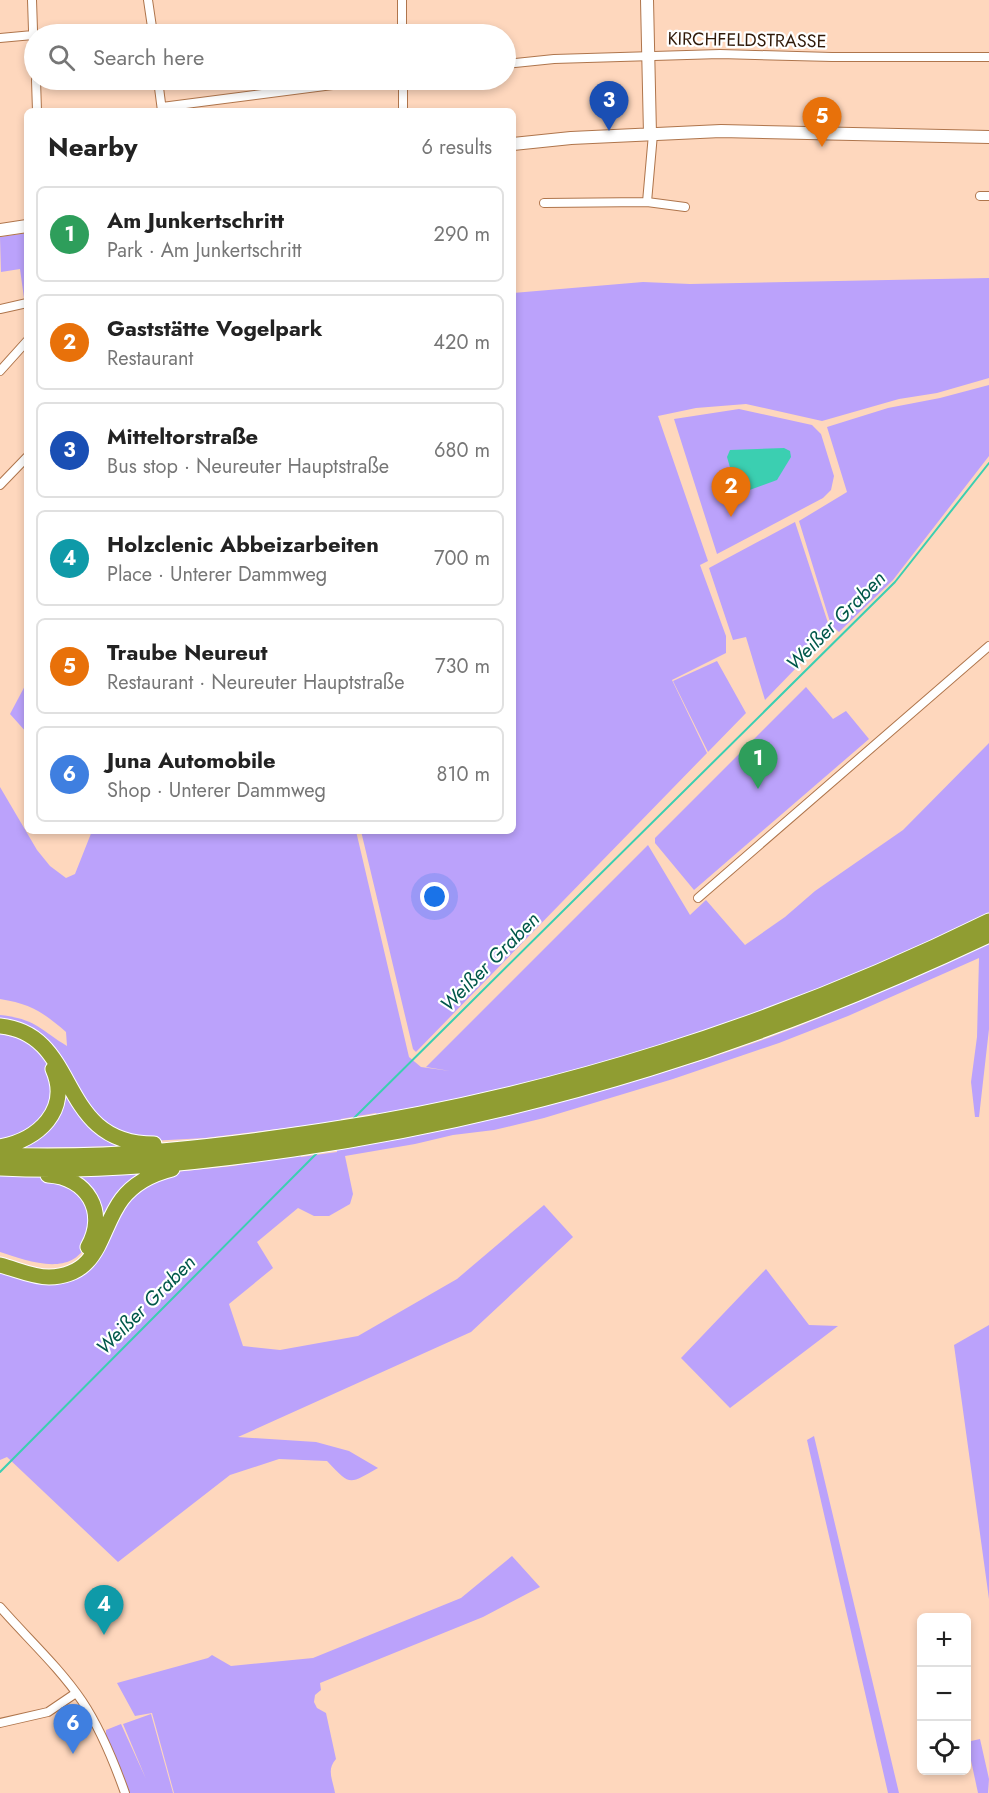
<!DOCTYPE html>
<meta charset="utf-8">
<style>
:root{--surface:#fff;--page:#f2f2f2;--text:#222;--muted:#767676;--line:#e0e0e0;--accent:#db2777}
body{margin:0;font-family:Jost,sans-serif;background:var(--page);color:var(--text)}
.controls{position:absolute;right:18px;bottom:18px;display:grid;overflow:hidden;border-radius:9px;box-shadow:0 3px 9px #0003}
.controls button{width:54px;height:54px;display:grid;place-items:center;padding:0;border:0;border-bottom:2px solid var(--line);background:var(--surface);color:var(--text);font:30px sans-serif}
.you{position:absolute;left:435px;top:897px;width:21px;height:21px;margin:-15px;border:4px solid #fff;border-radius:50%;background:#1a73e8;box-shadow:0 0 0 9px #1a73e833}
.badge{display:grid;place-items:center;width:39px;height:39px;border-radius:50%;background:var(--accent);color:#fff;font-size:20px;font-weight:700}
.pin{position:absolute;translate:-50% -50px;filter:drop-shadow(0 2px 3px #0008)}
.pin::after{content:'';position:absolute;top:32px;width:21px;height:18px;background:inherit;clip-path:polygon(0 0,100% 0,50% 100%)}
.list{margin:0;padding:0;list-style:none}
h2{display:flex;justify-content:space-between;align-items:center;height:78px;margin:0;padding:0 24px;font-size:26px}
h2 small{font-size:20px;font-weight:400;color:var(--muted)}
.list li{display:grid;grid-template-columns:39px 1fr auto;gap:18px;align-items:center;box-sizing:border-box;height:96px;margin:0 12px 12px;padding:0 12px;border:2px solid var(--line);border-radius:9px}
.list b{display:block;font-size:22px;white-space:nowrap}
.list p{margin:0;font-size:20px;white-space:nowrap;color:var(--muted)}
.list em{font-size:20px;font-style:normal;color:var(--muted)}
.icon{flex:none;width:33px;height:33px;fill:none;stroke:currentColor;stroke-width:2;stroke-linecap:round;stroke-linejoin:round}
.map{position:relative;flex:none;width:989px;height:1793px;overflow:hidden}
.search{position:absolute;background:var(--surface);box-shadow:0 3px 9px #0003;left:24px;top:24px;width:492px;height:66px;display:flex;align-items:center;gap:15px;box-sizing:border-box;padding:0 21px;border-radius:33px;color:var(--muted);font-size:22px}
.panel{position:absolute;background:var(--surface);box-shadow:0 3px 9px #0003;left:24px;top:108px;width:492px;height:726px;border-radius:9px}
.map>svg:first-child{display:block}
.green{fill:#bba2fb}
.water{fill:#3bcfb1}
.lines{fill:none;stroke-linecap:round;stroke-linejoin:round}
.stream{stroke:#3bcfb1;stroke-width:2}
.street-casing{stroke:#af754c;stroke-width:10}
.secondary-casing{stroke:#af754c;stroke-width:14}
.highway-casing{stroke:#fff;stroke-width:17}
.street{stroke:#fff;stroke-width:8}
.secondary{stroke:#fff;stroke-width:12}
.highway{stroke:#909d32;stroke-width:15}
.labels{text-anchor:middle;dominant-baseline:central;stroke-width:4.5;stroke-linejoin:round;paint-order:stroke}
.street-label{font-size:18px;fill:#311a09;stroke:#fff}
.water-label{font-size:20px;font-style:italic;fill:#01584a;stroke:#fff}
</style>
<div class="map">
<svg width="989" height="1793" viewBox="0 0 989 1793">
<rect width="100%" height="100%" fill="#fed7bd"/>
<path class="green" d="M27 233V297L24 298 20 269 1 272 0 237Z
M989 278V378L937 393 899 399 822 421 746 404 696 408 658 416 708 561 700 565 726 636V653L672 680 707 753 416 1052 413 1049 361 831H513V293L643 282 690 284Z
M989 385V456L893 580 839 632 831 625 799 521 847 492 827 427 888 408 940 398Z
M739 409 812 425 821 434 834 476 831 490 823 498 717 554 674 419Z
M795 522 831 632 765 700 746 637 733 640 709 568Z
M717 661 746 713 708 752 673 681Z
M27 682V733L10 714Z
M806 687 833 719 846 711 869 739 694 890 655 843V838Z
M989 743V913C833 990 668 1051 498 1091 458 1100 418 1107 378 1116L376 1113 341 1119V1121L205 1138 150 1141 139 1140 97 1121 58 1060 0 1024V1015C36 1019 39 1029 67 1046L66 1032C43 1012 31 1004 0 999V787L37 850 50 866 66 878 75 874 92 831H356L409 1057 421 1067 450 1071 426 1067 648 845 690 915 706 900 745 945 785 917 815 891 903 830Z
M989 943V1029L979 1117H975L971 1082 977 1037 979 958 848 1016 779 1043 673 1079 544 1118 494 1130 453 1135 415 1144 345 1156 353 1194 350 1204 329 1216H314L298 1208 257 1242 273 1268 229 1304 243 1346 280 1350 358 1336 457 1279 544 1205 573 1237 471 1332 238 1437 316 1442 349 1451 378 1468C348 1485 351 1486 327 1461L279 1459 230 1475 118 1562 7 1457 0 1460V1269L72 1275 128 1197 175 1172 233 1166 300 1155 301 1157 337 1152V1149C484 1124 627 1088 768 1038 843 1010 916 977 989 943Z
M0 1034 25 1040 34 1046 47 1061 55 1088 42 1123 0 1143Z
M61 1087 131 1146 19 1148 26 1143Z
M146 1172C137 1182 122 1190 114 1204 107 1217 103 1233 96 1246 74 1287 34 1270 0 1261V1259C16 1264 33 1271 50 1271 87 1271 112 1231 94 1198 89 1188 78 1183 72 1175Z
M0 1176 52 1177 64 1180 92 1208C90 1219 91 1236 86 1245 70 1278 25 1260 0 1252Z
M766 1269 809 1325 838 1326 730 1408 681 1358Z
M989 1325V1599L954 1345Z
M814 1436 899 1793H888L807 1440Z
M512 1556 540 1587 483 1617 320 1683 321 1690 315 1695 314 1702 317 1708 326 1713 336 1759C326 1770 333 1780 335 1793H174L152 1713 135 1716 117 1683 208 1658 212 1655 231 1666 313 1658 461 1598Z
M151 1714 173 1793H130L106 1737V1730L121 1724 146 1779 123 1724Z
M980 1739 989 1779 988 1793H978L967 1742Z"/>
<path class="water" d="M784 448 790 451 791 457 777 480 744 492 736 488 727 457 730 450Z"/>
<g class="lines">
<path class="stream" d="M353 1119 895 582 989 463
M0 1472 318 1152"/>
<defs>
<path id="street" d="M32 0 34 60
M148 0 153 34
M402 0V34
M0 38 33 35
M506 64 554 59 720 54 832 57H989
M36 80 37 111
M158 80 162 111
M162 107 371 80
M403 111V80
M653 134 647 202 685 207
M980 196H989
M544 203 647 202
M0 309 27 303
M0 371 27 341
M0 485 27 457
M698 898 989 646
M0 1607C27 1638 59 1667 82 1701 100 1728 114 1762 125 1793
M0 1723 48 1712 76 1693"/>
<path id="secondary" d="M647 0 650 134
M513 144 571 138 721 131 989 137
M0 230 27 226"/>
<path id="highway" d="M0 1026C82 1034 55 1144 154 1144
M0 1147C38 1140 71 1110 53 1069
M0 1155C108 1160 217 1147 323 1131 554 1096 780 1024 989 921
M0 1168C97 1173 196 1163 293 1149 540 1113 763 1042 989 935
M48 1175C87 1177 108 1212 88 1247
M0 1265C16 1269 32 1277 49 1277 101 1276 99 1229 122 1199 135 1182 152 1174 172 1169"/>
</defs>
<use href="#street" class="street-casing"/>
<use href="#secondary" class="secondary-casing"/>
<use href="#highway" class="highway-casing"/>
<use href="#street" class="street"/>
<use href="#secondary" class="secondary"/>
<use href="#highway" class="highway"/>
</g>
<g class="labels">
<g class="street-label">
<text transform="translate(747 40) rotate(1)">KIRCHFELDSTRASSE</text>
</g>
<g class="water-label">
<text transform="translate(836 621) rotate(-45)">Weißer Graben</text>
<text transform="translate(490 962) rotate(-45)">Weißer Graben</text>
<text transform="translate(146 1305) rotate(-45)">Weißer Graben</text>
</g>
</g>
</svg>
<div class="controls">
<button>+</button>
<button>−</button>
<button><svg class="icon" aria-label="locate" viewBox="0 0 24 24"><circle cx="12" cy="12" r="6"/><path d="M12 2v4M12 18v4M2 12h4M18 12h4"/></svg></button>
</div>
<div class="you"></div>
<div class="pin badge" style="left:758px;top:789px;background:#2e9e5b">1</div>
<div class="pin badge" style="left:731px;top:517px;background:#e8710a">2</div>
<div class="pin badge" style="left:609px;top:131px;background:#1a4fb4">3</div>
<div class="pin badge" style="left:104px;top:1635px;background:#0f9aa8">4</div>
<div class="pin badge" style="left:822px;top:147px;background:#e8710a">5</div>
<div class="pin badge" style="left:73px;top:1754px;background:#3f7fe0">6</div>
<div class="search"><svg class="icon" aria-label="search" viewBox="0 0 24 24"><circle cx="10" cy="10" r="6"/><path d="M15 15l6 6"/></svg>Search here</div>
<section class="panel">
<h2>Nearby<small>6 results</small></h2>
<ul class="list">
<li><span class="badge" style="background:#2e9e5b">1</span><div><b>Am Junkertschritt</b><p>Park · Am Junkertschritt</p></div><em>290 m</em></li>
<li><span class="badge" style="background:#e8710a">2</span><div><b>Gaststätte Vogelpark</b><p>Restaurant</p></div><em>420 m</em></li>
<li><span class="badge" style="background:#1a4fb4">3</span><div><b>Mitteltorstraße</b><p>Bus stop · Neureuter Hauptstraße</p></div><em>680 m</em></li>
<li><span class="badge" style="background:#0f9aa8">4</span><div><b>Holzclenic Abbeizarbeiten</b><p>Place · Unterer Dammweg</p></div><em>700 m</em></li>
<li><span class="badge" style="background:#e8710a">5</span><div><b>Traube Neureut</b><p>Restaurant · Neureuter Hauptstraße</p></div><em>730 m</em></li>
<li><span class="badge" style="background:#3f7fe0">6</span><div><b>Juna Automobile</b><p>Shop · Unterer Dammweg</p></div><em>810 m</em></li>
</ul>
</section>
</div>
